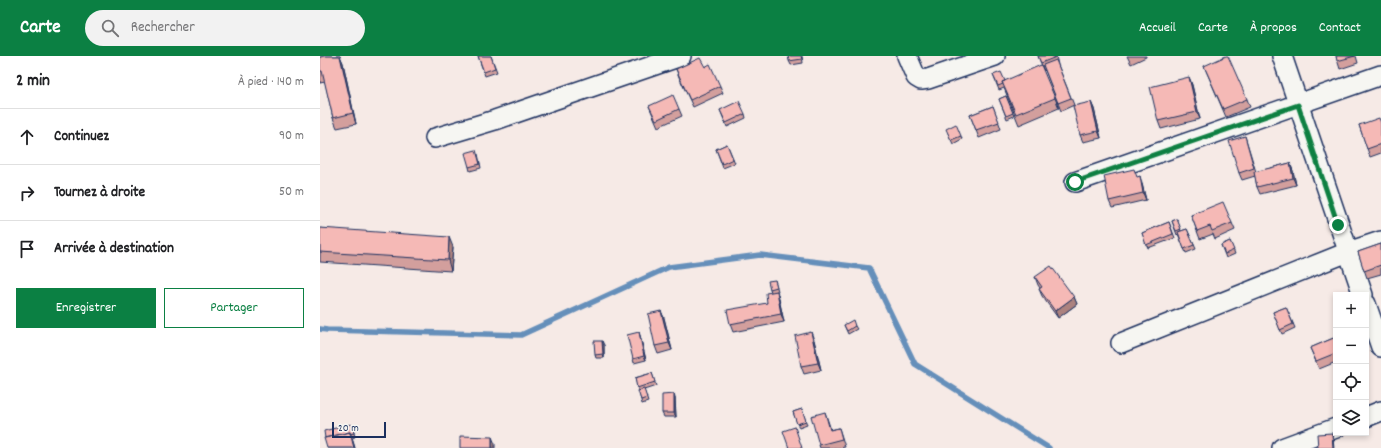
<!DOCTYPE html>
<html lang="fr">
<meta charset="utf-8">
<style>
:root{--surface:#fff;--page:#f2f2f2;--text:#202124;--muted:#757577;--line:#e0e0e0;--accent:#0b8043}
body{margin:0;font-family:Dekko,sans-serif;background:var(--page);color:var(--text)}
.controls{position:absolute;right:12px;bottom:12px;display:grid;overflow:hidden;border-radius:0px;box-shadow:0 2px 6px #0003}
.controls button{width:36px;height:36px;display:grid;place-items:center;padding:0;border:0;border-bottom:1px solid var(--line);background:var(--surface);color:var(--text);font:20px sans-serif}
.scale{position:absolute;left:12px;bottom:10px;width:54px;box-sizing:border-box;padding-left:4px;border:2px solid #1b2f5e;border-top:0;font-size:11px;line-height:14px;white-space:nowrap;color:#1b2f5e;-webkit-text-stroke:3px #f6f6f2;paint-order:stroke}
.stop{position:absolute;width:12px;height:12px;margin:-9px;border:3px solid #0b8043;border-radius:50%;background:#fff}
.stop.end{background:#0b8043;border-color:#fff;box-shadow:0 1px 4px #0008}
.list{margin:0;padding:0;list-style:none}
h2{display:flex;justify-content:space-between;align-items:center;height:52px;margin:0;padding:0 16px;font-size:17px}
h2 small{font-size:13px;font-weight:400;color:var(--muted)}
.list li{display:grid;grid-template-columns:26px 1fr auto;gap:12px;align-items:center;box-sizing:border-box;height:56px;padding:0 16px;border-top:1px solid var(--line)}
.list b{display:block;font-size:15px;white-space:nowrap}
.list em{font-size:13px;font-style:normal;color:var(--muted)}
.actions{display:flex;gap:8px;padding:12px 16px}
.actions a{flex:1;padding:9px 0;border:1px solid var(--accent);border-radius:0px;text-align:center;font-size:14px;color:var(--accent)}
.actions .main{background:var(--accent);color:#fff}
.icon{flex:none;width:22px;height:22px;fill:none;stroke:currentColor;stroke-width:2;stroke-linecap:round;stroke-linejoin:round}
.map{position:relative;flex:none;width:1061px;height:392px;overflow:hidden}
header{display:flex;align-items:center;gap:24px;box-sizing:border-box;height:56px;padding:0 20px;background:var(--accent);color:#fff}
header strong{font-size:19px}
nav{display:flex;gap:22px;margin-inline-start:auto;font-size:14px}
.search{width:280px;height:36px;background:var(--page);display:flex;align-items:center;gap:10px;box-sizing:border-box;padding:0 14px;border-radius:22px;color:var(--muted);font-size:15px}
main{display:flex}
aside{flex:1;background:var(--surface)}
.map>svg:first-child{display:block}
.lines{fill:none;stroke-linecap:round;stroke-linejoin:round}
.stream{stroke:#658fba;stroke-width:5.5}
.minor-casing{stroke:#1b2f5e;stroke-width:22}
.minor{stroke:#f6f6f2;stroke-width:19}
.wall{fill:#d39f9d;stroke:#1b2f5e}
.shaded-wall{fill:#ac827f;stroke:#1b2f5e}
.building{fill:#f5b9b6;stroke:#1b2f5e}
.route{stroke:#0b8043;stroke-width:5}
</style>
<header>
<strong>Carte</strong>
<div class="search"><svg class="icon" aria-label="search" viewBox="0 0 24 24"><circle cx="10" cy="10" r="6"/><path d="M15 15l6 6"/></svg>Rechercher</div>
<nav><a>Accueil</a><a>Carte</a><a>À propos</a><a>Contact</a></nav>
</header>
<main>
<aside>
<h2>2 min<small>À pied · 140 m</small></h2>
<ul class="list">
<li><svg class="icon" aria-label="ahead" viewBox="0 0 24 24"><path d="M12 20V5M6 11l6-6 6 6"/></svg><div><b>Continuez</b></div><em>90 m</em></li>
<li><svg class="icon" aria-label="right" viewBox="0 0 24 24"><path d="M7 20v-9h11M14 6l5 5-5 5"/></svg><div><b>Tournez à droite</b></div><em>50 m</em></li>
<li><svg class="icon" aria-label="arrive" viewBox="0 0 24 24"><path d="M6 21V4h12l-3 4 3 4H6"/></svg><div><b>Arrivée à destination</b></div></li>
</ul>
<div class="actions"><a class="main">Enregistrer</a><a>Partager</a></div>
</aside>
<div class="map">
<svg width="1061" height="392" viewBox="0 0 1061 392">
<rect width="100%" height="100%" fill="#f6eae6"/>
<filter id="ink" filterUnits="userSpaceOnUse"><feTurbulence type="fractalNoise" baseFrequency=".025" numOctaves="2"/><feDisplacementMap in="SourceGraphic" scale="8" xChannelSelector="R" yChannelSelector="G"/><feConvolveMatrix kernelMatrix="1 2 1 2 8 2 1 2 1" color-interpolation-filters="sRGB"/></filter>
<g filter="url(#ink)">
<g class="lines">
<path class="stream" d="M0 273 7 274 201 279 349 211 440 199 549 212 595 308 729 392"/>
<defs>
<path id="minor" d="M587 0 596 21 601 24 608 23 675 0
M962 0 1043 239
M115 82 175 64 361 0
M755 126 1061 19
M1046 248 1061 291
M801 287 1028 196 1061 185
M1046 361 1061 355
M962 392 1016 372"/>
</defs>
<use href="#minor" class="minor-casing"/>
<use href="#minor" class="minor"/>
</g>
<path class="wall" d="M5 0H20L23 7 36 68 17 72 13 62 5 26 0 27V1Z
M158 0H171L177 16 165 20Z
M482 0 483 7 471 9 469 5Z
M718 0H736L738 9 754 49 741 55 725 14 724 15Z
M807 0H826V1L811 8Z
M1016 0H1036L1038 7 1020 13Z
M884 10 927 43 930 51 906 61Z
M356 13 400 30 403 37 373 51 359 21Z
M673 19 685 25 735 42 739 52 699 69 684 32 679 34Z
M869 21 872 29 880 63 841 73 838 65Z
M686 40 694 60 687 63 679 43Z
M771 46 774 53 781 82 763 86 760 79Z
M329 50 359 53 362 60 338 71Z
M673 50 681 73 659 82 650 59Z
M400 54 425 58 426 62 407 71Z
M1061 67V97L1050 101 1039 69Z
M628 77 641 80 642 83 633 88Z
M925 80 936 116 970 107 973 115 976 129 940 138 937 131 935 120 922 124 919 117Z
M407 88 415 107 403 112 396 93Z
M158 98 161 112 150 115 149 111Z
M817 121 822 128 826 144 792 152 789 145Z
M871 159 912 167 915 174 895 183 893 178 880 183Z
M857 163 861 175 867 173 876 193 866 197 858 178 857 179 852 165Z
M849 166 855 182 828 192 822 177Z
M0 172 133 191 131 215 0 206Z
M910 185 915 198 906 202 901 189Z
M1061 188V218L1047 222 1038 196Z
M715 221 754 241 757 248 738 262 722 240 719 233 720 232 718 229Z
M455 224 458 235 454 236 459 243 464 266 413 276 410 268 447 247 451 236 450 233Z
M966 251 975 272 962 278 953 256Z
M341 255 344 262 352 294 338 298 335 290Z
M524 269 535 270 537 273 528 278Z
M319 276 326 304 314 307 313 303Z
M1016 281V306L999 313 990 292Z
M494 284 501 314 484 318 481 310Z
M284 289V302H276L275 299Z
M332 317 336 330 324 334 328 346 322 348 315 322Z
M355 342 356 361H344L342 357Z
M482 353 487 369 479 372 473 356Z
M505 356 511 374 519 372 525 391 520 392H500L499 389Z
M33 372 35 381 32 382 35 392H7Z"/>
<path class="shaded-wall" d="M20 0 23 7 36 68 33 57Z
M869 21 872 29 880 63 877 56Z
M771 46 774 53 781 82 778 75Z
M970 107 973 115 976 129 973 122Z
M820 120 826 144 823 137Z
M129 181 133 191 131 215 128 204Z
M457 235 459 243 464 266 461 258Z
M754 241 757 248 738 262 735 255Z
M341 255 344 262 352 294 349 287Z
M319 276 326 304 324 300Z
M491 276 494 284 501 314 498 307Z
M282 285 284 289V302L283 298Z
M354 338 355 342 356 361 354 357Z
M30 376 32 383 35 392H34Z
M1012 377 1013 381 1014 392H1013Z
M172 381 175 388V392H172Z"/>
<path class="building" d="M5 0H20L33 57 13 62 2 15H0V1Z
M158 0H171L175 12 164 16Z
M468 0H481L482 3 469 5Z
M718 0H736V1L721 7Z
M906 0H908L927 43 903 53 884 10Z
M1016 0H1035L1017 5Z
M380 2 385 11 390 8 400 30 370 44 356 13Z
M736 4 751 42 738 47 723 9Z
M721 9 735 42 696 58 682 26Z
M681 16 685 25 682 26 683 28 678 30 673 19Z
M869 21 877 56 838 65 830 31Z
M353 39 359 53 336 64 329 50Z
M686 40 693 57 686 60 679 43Z
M419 45 425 58 406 67 400 54Z
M771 46 778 75 760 79 753 50Z
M673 50 679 66 656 74 650 59Z
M1059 62 1061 67V88L1047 93 1039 69Z
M636 68 641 80 631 84 626 73Z
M925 80 934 112 919 117 909 85Z
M407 88 413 103 402 108 396 93Z
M156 94 160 108 149 111 145 97Z
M970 107 973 122 937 131 934 116Z
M814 113 817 121 820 120 823 137 789 145 784 120Z
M903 146 912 167 892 175 890 170 877 175 871 159Z
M857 163 861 173 856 175 852 165Z
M849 166 853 178 826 189 822 177Z
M0 172 129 181 128 204 0 196Z
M867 173 874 189 864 193 858 176Z
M910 185 914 194 905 198 901 189Z
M1061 188V209L1044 215 1038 196Z
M731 210 754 241 735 255 719 233 722 231 715 221Z
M455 224 457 231 450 233 448 225Z
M457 235 461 258 410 268 407 254 447 247 446 237Z
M966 251 973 268 960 274 953 256Z
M341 255 349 287 335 290 328 258Z
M533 264 535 270 527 275 524 269Z
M319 276 324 300 313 303 307 279Z
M491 276 498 307 481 310 475 280Z
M1016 281V297L996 305 990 292Z
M274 285H282L283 298 275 299Z
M332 317 335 326 317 332 315 322Z
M324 333 327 342 321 344 318 335Z
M354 338V357H342V339Z
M482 353 486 365 477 368 473 356Z
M505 356 510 374 519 372 522 383 499 389 491 360Z
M31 368 34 377 30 378V376L5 382 4 375Z
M475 371 482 392H469L463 375Z
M30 376 34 392H7L4 382Z
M1012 377 1013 392H998L997 378Z
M140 380 172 381V392H140Z"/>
</g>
<g class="lines" filter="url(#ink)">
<path class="route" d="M755 126 978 49 1018 169"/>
</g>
</svg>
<div class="controls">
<button>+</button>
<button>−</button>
<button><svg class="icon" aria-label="locate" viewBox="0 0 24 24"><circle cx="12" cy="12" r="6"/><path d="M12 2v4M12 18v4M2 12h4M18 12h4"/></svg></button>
<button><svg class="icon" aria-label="layers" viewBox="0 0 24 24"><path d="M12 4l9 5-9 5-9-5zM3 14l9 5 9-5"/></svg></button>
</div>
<div class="scale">20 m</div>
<div class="stop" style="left:755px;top:126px"></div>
<div class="stop end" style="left:1018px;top:169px"></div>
</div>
</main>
